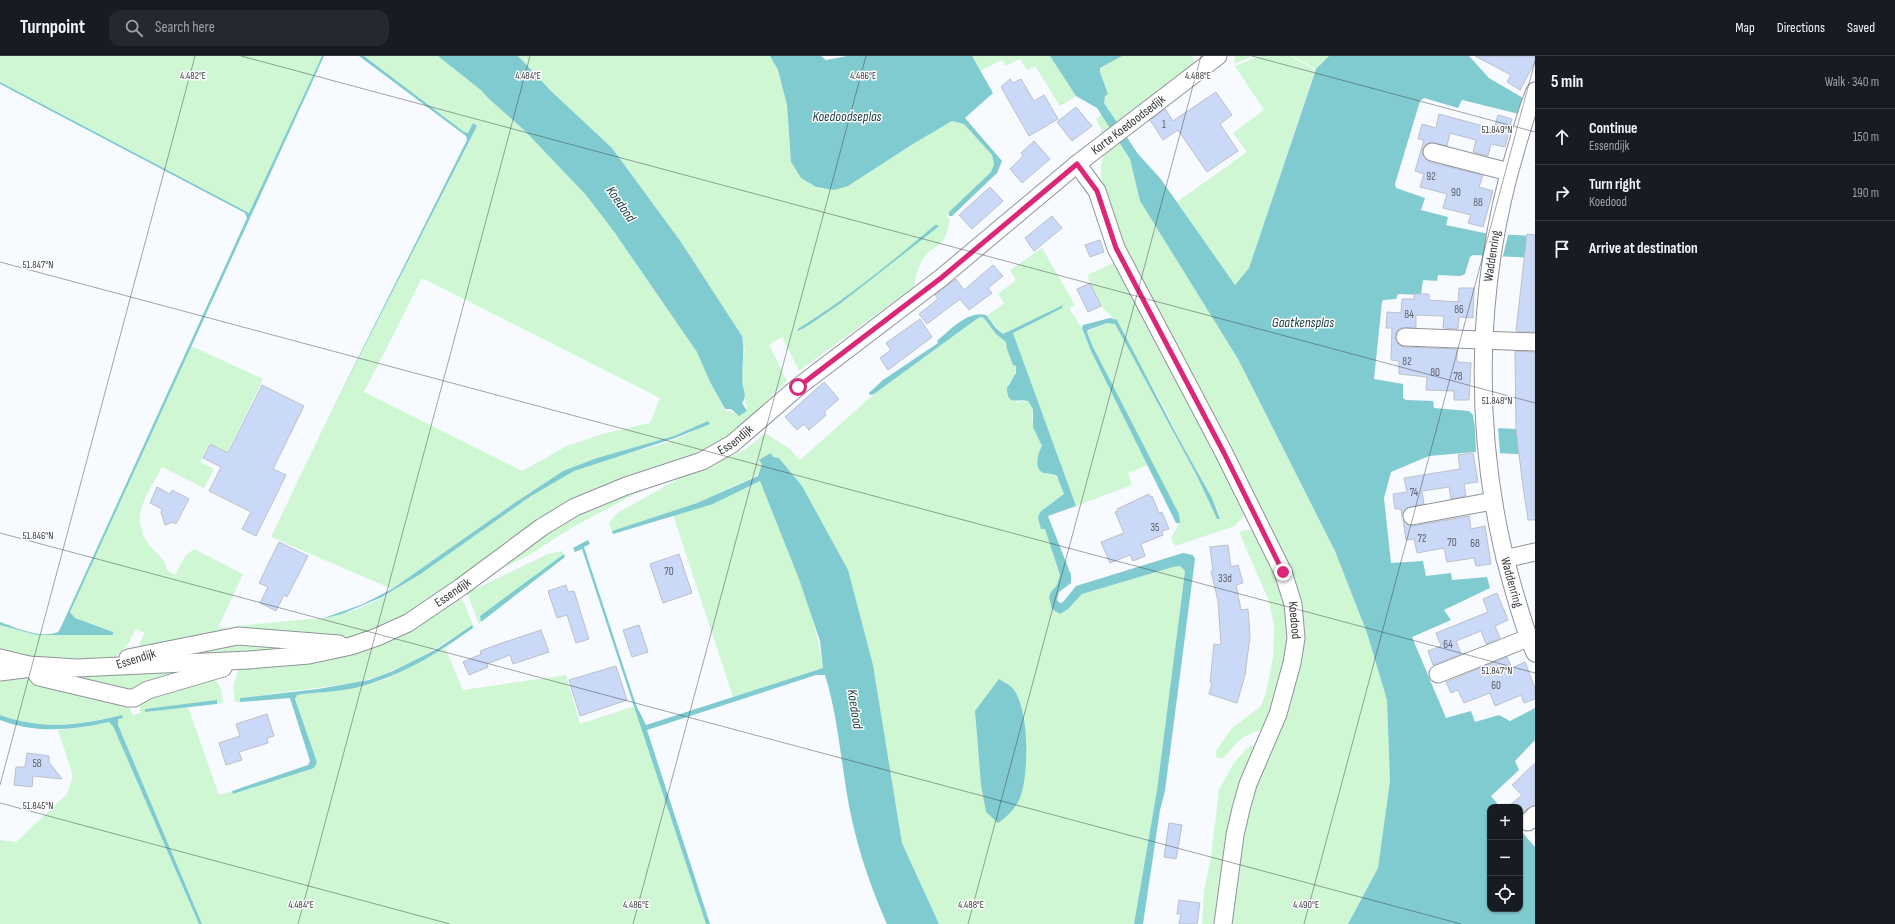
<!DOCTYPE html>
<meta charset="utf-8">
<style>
:root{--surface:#171b24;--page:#242831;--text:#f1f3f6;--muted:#9ea1a6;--line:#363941}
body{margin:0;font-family:"Sofia Sans Condensed",sans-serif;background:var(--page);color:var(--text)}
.controls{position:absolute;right:12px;bottom:12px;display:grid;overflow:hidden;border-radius:8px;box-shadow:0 1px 3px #0004}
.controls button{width:36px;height:36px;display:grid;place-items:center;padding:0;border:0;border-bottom:1px solid var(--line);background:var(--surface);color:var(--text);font:20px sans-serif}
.stop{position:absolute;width:12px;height:12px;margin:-9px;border:3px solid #db2777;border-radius:50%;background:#fff}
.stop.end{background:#db2777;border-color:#fff;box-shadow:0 1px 4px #0008}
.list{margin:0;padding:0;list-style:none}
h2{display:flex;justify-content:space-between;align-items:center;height:52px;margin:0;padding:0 16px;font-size:17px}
h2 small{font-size:13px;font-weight:400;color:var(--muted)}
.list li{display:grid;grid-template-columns:26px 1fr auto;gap:12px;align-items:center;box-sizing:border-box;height:56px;padding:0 16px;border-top:1px solid var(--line)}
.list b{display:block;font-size:15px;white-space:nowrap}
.list p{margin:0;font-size:13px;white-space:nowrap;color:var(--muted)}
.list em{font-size:13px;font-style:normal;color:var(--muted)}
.icon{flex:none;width:22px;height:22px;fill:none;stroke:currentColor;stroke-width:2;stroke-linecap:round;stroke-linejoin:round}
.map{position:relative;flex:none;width:1535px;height:868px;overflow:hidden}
header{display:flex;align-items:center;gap:24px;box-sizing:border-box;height:56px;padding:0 20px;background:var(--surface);border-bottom:1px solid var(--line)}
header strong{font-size:19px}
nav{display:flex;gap:22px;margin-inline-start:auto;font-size:14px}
.search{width:280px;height:36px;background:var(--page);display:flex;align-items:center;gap:10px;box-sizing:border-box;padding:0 14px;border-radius:12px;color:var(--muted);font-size:15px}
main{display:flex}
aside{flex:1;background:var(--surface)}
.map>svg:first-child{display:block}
.green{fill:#cff7d4;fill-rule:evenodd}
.water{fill:#7fcbcf}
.pier{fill:#f7faff}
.building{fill:#c9d9f7;stroke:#bcc0c8}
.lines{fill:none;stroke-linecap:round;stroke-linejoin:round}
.minor-casing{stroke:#8f939a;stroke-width:19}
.minor{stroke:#fff;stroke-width:17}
.route{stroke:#db2777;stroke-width:5}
.ticks{fill:none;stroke:#37393c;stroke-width:1;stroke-opacity:0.45}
.labels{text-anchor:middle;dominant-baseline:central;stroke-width:3;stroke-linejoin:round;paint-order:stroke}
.number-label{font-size:11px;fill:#5c616b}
.street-label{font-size:13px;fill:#37393c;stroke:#fff}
.water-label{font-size:14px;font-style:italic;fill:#1e4345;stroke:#fff}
.ticks-label{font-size:10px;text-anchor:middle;fill:#37393c;stroke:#fff;stroke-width:3;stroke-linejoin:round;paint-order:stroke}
</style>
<header>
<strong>Turnpoint</strong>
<div class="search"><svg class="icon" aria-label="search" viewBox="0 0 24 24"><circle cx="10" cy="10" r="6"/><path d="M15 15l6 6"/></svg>Search here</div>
<nav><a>Map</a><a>Directions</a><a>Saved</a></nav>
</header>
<main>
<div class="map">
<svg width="1535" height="868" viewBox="0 0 1535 868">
<rect width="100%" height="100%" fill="#f7faff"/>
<path class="green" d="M0 0H322L249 157 0 26Z
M364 0H438L482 35 488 42 524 74 586 139 615 177 698 296 710 326 724 353 739 359 747 355 741 318 745 293 742 280 681 186 612 92 551 35 518 0H770L778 14 787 49 791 106 801 122 816 131 821 133 848 130 913 88 952 65 964 68 992 99 994 108 991 116 948 159H946L950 163C948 171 947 181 941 187 937 191 932 193 928 196 919 206 916 218 914 231L799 315 782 281 769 289 787 325 772 339 773 346 719 390 637 420 413 557 353 584 246 575 247 571H226L222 576 140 595V586L145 577 136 573 128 588 115 602 61 606 0 596V569L37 579H113V576L75 562 70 556 191 290 263 323 227 397 209 387 200 406 214 413 204 432 162 411C147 441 128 459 150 490 158 500 164 501 167 514L175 519 185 500 194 493 243 518 218 572 226 571 310 563C362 562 407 527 449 497 487 470 525 440 567 418 605 398 651 396 690 377 696 374 702 369 708 365L674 380 597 402 563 415 516 446 392 533 271 481 327 364 477 70 473 67 468 77 464 76ZM422 222 660 342 650 367 602 378 567 390 522 415 364 336Z
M972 0H1050L1076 40 1060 50 1035 10 1027 14 1020 3 1006 10 1002 4 980 15Z
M1122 0H1191L1197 8 1081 97 1080 95 1101 78V73L1096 63 1111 53H1108L1104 47 1105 40 1108 38 1100 16V12Z
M1235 0H1254L1234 8Z
M1260 0H1290L1315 14 1249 212 1235 229 1177 146 1247 96 1233 77 1264 54 1235 10Z
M1292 0H1329L1316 13Z
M1125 78 1129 84 1121 89 1130 103 1140 145 1238 303 1335 495 1367 577 1387 644 1390 725 1378 812 1348 868H1229L1240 782 1302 575 1126 201C1118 177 1091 120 1105 97 1110 90 1119 84 1125 78Z
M1042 192 1075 249 1069 252 1082 272 1091 295 1148 409 1128 417 1132 429 1076 450 1013 277 1063 251 1061 250 1003 278 987 260 1004 247 998 238 1016 224 1010 214Z
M1116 206 1246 457 1235 470 1175 490 1171 482 1179 468 1139 382 1093 291 1087 276 1088 275 1107 267 1115 268 1197 420 1217 463 1219 464 1220 461 1212 442 1179 383 1165 353 1112 261 1101 250 1087 219Z
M980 261 985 262 996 278 1006 286V289L1017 312 1014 321 1008 328 1017 347 1025 344 1030 347 1033 352 1032 364 1042 390 1040 394 1051 417 1059 424 1064 439 1040 456 1060 519 1057 529 1049 541 1068 553 1082 538 1173 511 1180 510 1185 515 1157 734 1134 868H939L902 787 873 609 802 430 779 402 773 401 771 397 762 408 758 419 697 447 612 475 609 468 614 460 619 456C655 437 688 416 725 400L728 401 746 393 765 377 790 393 800 404 874 338ZM975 656 986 756 981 729Z
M760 425C784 486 814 547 823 612L733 641 673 459 713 448Z
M654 428 573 471 529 499 495 516 503 504 577 456Z
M1244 474 1255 475C1266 497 1280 521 1285 545 1292 589 1280 632 1264 672L1242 682 1222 703 1216 701V695L1232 672 1260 651 1266 637 1273 601 1274 570 1269 545 1239 476Z
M562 495 564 498 480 560 481 566 479 568 468 539 469 536 548 498Z
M458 541 463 545 474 571 473 572 471 569C435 594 397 618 353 627L240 642V646H235L233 630 239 613 244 611 309 605Z
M234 586 330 590 139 604Z
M445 592 463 634 566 619 580 668 635 650 706 868H202L118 669V663L122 659C76 669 46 674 0 659V618L24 620 94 638 109 647 128 648 133 659 140 657V646L213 618 221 633 223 647 217 648V645L145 653V656L188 651 219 739 232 735 234 738 314 711 317 706 295 643 297 639 354 632 387 623Z
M207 612 131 635 42 618Z
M109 666 113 670 199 868H0V784L16 786 67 738 73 720 58 674 85 671Z
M1253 689 1255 690 1217 868H1202L1204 834 1211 801 1219 734 1233 708 1247 692Z"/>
<path class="water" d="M322 0H324L70 556 75 562 113 576V579H37L0 569V566C16 572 41 583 58 576L61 571 247 162 245 157 0 28V26L249 157Z
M359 0H364L464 76 468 77 473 67 477 70 327 364 467 84 466 80Z
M438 0H518L551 35 612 92 681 186 742 280C746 298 740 314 743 331 745 337 746 342 742 347L747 355 739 360 731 353H725L710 326 697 296 615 177 586 139 524 74 488 42 482 35Z
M770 0H821L826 4 847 0H972L993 37 965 62 1002 105 997 117 952 160H949V156L991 116 994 108 992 99 964 68 952 65 913 88 848 130 834 134 816 131 801 122 791 106 787 49 778 14Z
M1050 0H1122L1100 12V16L1108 38 1105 40 1104 47 1138 98 1160 122 1235 229 1249 212 1316 13 1329 0H1469L1489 22 1523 42 1519 58 1462 44 1458 52 1424 42 1420 45 1395 128 1396 132 1425 142 1421 154 1448 161 1446 169 1489 178 1535 180V202L1473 199 1470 201 1465 218 1461 220 1438 219 1437 225 1423 224 1421 239 1398 238 1396 243 1383 244 1382 246 1374 323 1403 328V342L1406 344 1433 345 1434 352 1469 355 1473 359 1475 371 1535 374V399L1475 396 1429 400 1391 416 1384 442 1391 507 1423 505 1426 520 1451 517 1452 524 1487 521 1490 532 1444 554 1451 564 1412 581 1446 662 1471 655 1475 666 1499 659 1510 665 1535 652V684L1515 705 1519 714 1491 740 1500 751H1490V853H1520V774L1535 791V868H1348L1378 812 1390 725 1387 644 1367 577 1335 495 1238 303 1140 145 1130 103 1097 52 1076 40Z
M935 169H938V171L841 247 809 269 798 275V273C846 243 892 206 935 169Z
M1063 249 1062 252 1013 277 1076 450 1048 460 1071 519V527L1059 536 1057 544 1060 547 1063 546 1076 530 1183 497 1193 499 1195 503 1165 735 1160 754 1143 868H1134L1157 734 1185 515 1180 510 1173 511 1082 538 1068 553 1060 558 1052 553 1049 541 1051 536 1057 529 1060 519 1045 473H1041L1038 462 1040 456 1064 438 1057 420C1052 417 1049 418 1044 417 1033 413 1038 397 1042 390L1033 371V353L1028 345C1018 342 1007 351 1007 332L1016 317V310L1013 309 1007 293 1006 286 996 278 984 262 980 261 974 265 874 338 870 339 869 337 883 324 938 287 937 285C950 274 968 254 986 259L996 272 1003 278Z
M1110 262 1117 264 1179 383 1212 442 1220 463H1217L1197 420 1115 268 1107 267 1088 274 1087 276 1093 291 1179 458 1180 467H1176L1091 295 1082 272 1083 269Z
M708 365 710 368 675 382 574 415 531 440 419 519 382 541 342 558 321 563 363 548 392 533 516 446 563 415 597 402 674 380Z
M771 397 773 401 779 402 802 430 848 514 873 609 902 787 939 868H887C870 830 857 791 849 750 841 706 838 661 825 619H816L647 674 710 868H706L582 493 575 496 573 492 588 484 590 488 584 491 636 649 646 669 823 612 820 585 799 523 760 425 713 448 613 478 612 475 697 447 758 420 762 408 759 404Z
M564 498 565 501 481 566 480 560Z
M472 569 473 572C437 598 399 621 355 632 337 636 316 636 297 639L295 643 317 706 314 712 233 738 232 735 308 709 310 705 290 642 240 646V642L318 633 369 624 393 615 437 593Z
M999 623C1003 626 1011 629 1014 634 1029 655 1029 714 1021 739 1017 751 1008 760 998 767L986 756 981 729 975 655Z
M217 644V648L145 656V653Z
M0 659C44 674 77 670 122 659L123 662 118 663V669L202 868H199L113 670 109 666C73 674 35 678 0 664Z"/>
<path class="pier" d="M1489 178 1508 179 1503 200 1485 199Z
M1475 371 1498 372 1500 397 1476 396Z"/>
<path class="building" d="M1475 0H1535V6L1520 34 1507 26 1511 19Z
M1010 23 1013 27 1021 23 1034 45 1044 39 1058 63 1029 80 1001 31Z
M1216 36 1232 59 1220 68 1238 95 1207 116 1178 74 1163 84 1150 64 1165 53 1173 65Z
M1076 51 1092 70 1072 85 1057 66Z
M1439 58 1494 73 1498 59 1512 63 1505 91 1491 88 1488 100 1473 96 1476 84 1450 77 1447 90 1430 86 1422 93 1423 99 1429 106 1483 119 1479 131 1493 135 1483 171 1468 167 1471 159 1443 152 1447 138 1420 131 1424 118 1415 115 1424 84 1418 83 1422 68 1436 72Z
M1034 85 1050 103 1022 127 1010 113 1023 100 1021 97Z
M990 131 1003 145 972 173 959 159Z
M1052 160 1062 172 1034 195 1025 182Z
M1527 178 1535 179V276L1516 275Z
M1100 184 1104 196 1090 201 1085 189Z
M993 209 1003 220 988 232 992 237 969 254 960 243 927 268 919 258 938 243 935 239 956 223 964 234Z
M1090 227 1101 250 1088 256 1077 233Z
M1459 232H1474L1473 262 1459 261 1458 273 1443 272 1444 260 1416 259V271L1401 272 1396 276 1395 281 1399 289 1404 291 1457 293V306L1471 307 1469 344H1454V335L1426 334 1427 321 1399 318V305L1391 304 1392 272H1386L1387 256 1401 257 1402 243H1414V238H1429V244L1458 246Z
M920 263 932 281 888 314 880 302 891 294 886 287Z
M1515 295 1535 296V464H1528L1522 423 1516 373Z
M824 326 839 343 824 356 826 359 809 374 804 368 797 374 785 361Z
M262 329 304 350 273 413 286 419 256 480 242 473 251 456 209 435 221 411 203 402 210 388 228 397Z
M1473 397 1478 426 1464 428 1466 440 1451 443 1449 431 1422 435 1424 448 1406 452 1402 461 1401 453H1395L1393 438 1407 436 1404 422 1460 413 1458 399Z
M157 431 170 438 172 434 189 443 176 468 173 466 165 469 161 456 162 453 150 447Z
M1149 438 1150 441 1152 440 1159 457 1162 456 1169 473 1162 475 1163 479 1141 488 1145 500 1133 505 1130 499 1110 507 1101 486 1124 477 1115 456 1118 455 1117 453Z
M1469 460 1471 473 1485 470 1491 508 1476 510 1474 502 1447 506 1444 492 1417 497 1414 483 1406 484 1403 463 1408 469 1413 470Z
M279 486 308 500 287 541 284 539 276 555 260 547 268 531 259 527Z
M1228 489 1231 511 1238 509 1243 527 1236 529 1241 554 1248 553 1250 581 1245 619 1237 647 1209 638 1212 627 1210 626 1214 588 1221 589 1218 545 1211 515H1213L1210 491Z
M679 498 692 537 663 547 650 508Z
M566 529 568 536 574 535 589 583 576 587 567 559 557 562 548 535Z
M1497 537 1508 564 1495 570 1500 582 1486 588 1481 575 1456 585 1461 598 1433 609 1428 595 1441 590 1436 577 1488 556 1483 543Z
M639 569 648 596 632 601 623 574Z
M541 574 549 596 513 608 510 599 487 608 488 611 469 619 463 606 481 598 480 595 496 589Z
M1507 601 1512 612 1525 606 1535 632V643L1524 647 1521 639 1495 650 1490 637 1464 647 1458 634 1451 637 1446 626Z
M616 610 627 644 580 660 569 624Z
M267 658 274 680 267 682 268 687 239 696 242 704 226 709 219 687 240 680 236 668Z
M27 697 49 700V706L62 723 33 720 32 731 14 729 16 711H25Z
M1535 707V749L1528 752 1521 759 1520 751H1514L1511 748 1522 739 1512 729Z
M1169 767 1182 769 1176 803 1164 801Z
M1179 844 1200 847 1197 868H1179L1181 858H1177Z"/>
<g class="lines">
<defs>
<g id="minor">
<path id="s1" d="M1535 35C1527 54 1522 73 1516 93 1474 232 1472 388 1512 528 1519 552 1525 575 1535 597"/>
<path d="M1432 96 1509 116"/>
<path id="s2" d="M1077 108 1097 135 1116 192 1224 397 1283 516 1293 548 1296 582 1292 607 1278 658 1248 728 1241 753 1235 779 1223 868"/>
<path d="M1405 281 1535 286"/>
<path d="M1412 460 1493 445"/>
<path d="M1505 503 1535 496"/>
<path id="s3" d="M0 602 29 609 77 612 249 604 309 599 351 590 377 581 408 567 461 531 542 471 575 451 626 430 702 405 732 388 798 331 941 222 1077 108 1218 0"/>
<path d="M128 602 238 580 339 588"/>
<path d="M0 616 24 613 29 609 39 621 128 642H134L148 634 223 612"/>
<path d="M1438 618 1528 582"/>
<path d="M1528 766 1535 759"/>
</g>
</defs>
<use href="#minor" class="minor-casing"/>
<use href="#minor" class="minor"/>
</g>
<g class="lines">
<path class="route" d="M798 331 941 222 1077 108 1097 135 1116 192 1224 397 1283 516"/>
</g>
<path class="ticks" d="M241 0 1535 347M1252 0 1535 76M0 206 1535 617M0 477 1461 868M0 729 195 0M0 747 450 868M298 868 530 0M633 868 866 0M968 868 1201 0M1304 868 1535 5"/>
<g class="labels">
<g class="number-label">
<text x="1164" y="68">1</text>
<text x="1431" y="120">92</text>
<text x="1456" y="136">90</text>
<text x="1478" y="146">88</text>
<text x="1459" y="253">86</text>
<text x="1409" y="258">84</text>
<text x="1407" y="305">82</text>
<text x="1435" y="316">80</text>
<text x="1458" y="320">78</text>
<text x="1414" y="436">74</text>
<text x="1155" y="471">35</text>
<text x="1422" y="482">72</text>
<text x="1452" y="486">70</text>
<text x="1475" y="487">68</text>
<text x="669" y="515">70</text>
<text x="1225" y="522">33d</text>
<text x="1448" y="588">64</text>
<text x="1496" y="629">60</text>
<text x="37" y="707">58</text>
</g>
<g class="street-label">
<text stroke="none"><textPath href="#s3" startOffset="1297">Korte Koedoodsedijk</textPath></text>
<text transform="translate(1492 200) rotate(-81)">Waddenring</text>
<text stroke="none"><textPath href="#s3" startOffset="793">Essendijk</textPath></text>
<text stroke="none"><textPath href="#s1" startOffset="500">Waddenring</textPath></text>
<text stroke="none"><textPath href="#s3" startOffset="469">Essendijk</textPath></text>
<text stroke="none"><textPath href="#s2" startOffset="508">Koedood</textPath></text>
<text transform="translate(136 603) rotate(-17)">Essendijk</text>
</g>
<g class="water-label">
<text x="847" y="60">Koedoodseplas</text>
<text transform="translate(621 148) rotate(55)">Koedood</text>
<text x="1303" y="266">Gaatkensplas</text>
<text transform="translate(855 653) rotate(81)">Koedood</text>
</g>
</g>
<g class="ticks-label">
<text x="193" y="23">4.482°E</text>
<text x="528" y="23">4.484°E</text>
<text x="1198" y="23">4.488°E</text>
<text x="863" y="23">4.486°E</text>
<text x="1497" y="77">51.849°N</text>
<text x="38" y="212">51.847°N</text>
<text x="1497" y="348">51.848°N</text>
<text x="38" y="483">51.846°N</text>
<text x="1497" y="618">51.847°N</text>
<text x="38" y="753">51.845°N</text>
<text x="301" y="852">4.484°E</text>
<text x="636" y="852">4.486°E</text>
<text x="971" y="852">4.488°E</text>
<text x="1306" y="852">4.490°E</text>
</g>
</svg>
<div class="controls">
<button>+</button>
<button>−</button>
<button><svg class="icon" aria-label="locate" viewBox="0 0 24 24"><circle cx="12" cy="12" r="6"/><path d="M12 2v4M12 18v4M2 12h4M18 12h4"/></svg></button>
</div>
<div class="stop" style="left:798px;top:331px"></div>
<div class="stop end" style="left:1283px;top:516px"></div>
</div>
<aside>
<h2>5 min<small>Walk · 340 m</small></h2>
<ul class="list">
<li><svg class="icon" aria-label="ahead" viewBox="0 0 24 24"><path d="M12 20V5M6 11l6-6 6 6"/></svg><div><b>Continue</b><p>Essendijk</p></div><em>150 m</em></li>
<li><svg class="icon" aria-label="right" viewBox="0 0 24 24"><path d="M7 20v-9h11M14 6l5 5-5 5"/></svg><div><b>Turn right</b><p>Koedood</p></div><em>190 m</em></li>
<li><svg class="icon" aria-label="arrive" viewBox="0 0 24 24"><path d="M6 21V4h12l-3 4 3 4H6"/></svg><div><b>Arrive at destination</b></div></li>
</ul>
</aside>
</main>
